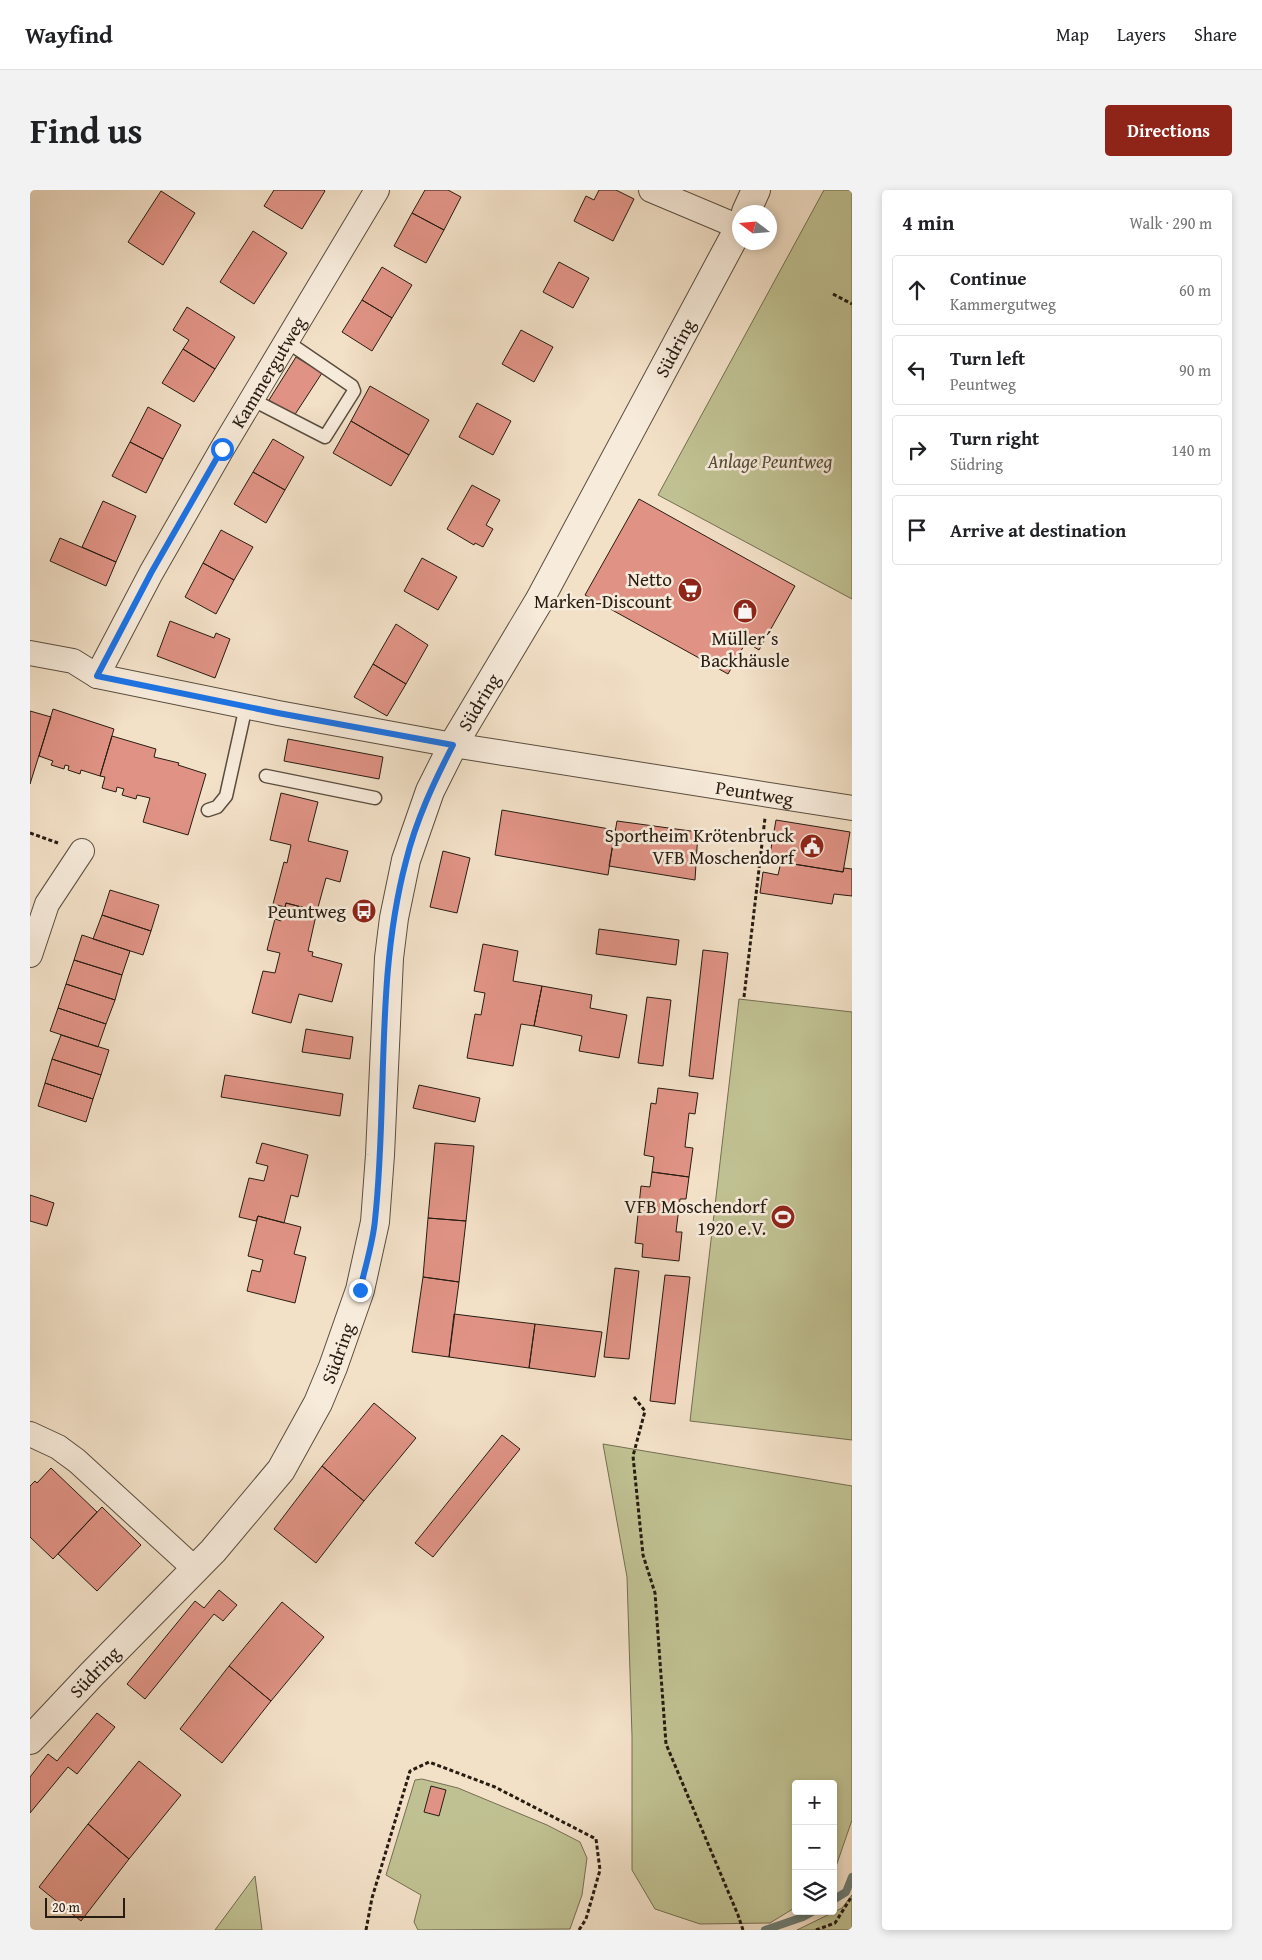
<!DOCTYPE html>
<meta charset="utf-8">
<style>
:root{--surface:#fff;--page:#f2f2f2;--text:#202124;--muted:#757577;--line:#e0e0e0;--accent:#8f2418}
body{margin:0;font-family:"Gentium Book Plus",serif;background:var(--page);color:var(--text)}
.controls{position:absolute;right:15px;bottom:15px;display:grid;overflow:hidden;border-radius:5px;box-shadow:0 2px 8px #0003}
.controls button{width:45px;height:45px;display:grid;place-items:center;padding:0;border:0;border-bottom:1px solid var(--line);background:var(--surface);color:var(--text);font:25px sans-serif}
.compass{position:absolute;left:702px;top:15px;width:45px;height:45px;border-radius:50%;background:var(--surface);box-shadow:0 2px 8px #0003;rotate:286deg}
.scale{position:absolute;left:15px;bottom:12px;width:80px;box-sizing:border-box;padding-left:5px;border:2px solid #271c12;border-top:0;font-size:14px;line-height:18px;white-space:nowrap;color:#271c12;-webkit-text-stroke:4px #f7ebdb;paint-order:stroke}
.stop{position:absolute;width:15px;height:15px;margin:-11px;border:4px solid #1a73e8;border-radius:50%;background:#fff}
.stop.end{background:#1a73e8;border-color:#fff;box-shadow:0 1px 5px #0008}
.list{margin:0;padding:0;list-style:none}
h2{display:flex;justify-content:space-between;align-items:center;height:65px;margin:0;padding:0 20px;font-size:21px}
h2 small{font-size:16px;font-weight:400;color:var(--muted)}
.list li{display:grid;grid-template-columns:32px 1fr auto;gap:15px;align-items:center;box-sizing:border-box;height:70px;margin:0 10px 10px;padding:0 10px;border:1px solid var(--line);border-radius:5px}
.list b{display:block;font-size:19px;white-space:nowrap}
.list p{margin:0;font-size:16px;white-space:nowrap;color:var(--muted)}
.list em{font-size:16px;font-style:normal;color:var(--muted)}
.icon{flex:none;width:28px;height:28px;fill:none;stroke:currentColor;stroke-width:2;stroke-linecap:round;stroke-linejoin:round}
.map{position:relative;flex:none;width:822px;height:1740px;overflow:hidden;border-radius:5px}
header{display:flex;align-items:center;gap:30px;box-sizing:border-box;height:70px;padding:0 25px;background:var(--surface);border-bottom:1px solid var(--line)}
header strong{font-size:24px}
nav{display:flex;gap:28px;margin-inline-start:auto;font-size:18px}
.intro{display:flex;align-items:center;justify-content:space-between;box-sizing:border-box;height:120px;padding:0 30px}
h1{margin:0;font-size:35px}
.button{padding:12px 22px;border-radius:5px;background:var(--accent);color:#fff;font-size:18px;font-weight:700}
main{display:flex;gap:30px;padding:0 30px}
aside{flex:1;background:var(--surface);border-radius:5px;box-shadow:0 2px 8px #0003}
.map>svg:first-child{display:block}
.green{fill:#c0c192;stroke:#746e52}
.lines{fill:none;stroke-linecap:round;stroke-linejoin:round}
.stream{stroke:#6d7d73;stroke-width:8}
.building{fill:#e09385;stroke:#271c12}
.service-casing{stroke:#5a4d3f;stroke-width:15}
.minor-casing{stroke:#5a4d3f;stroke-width:26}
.tertiary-casing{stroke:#5a4d3f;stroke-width:30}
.path{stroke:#271c12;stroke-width:3;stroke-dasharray:4 2.5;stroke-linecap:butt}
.service{stroke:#f7ebdb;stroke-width:12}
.minor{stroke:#f7ebdb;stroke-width:24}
.tertiary{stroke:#f7ebdb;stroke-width:28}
.route{stroke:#1a73e8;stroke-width:6}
.labels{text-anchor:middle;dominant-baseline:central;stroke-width:5;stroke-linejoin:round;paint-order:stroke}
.street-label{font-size:19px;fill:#271c12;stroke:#f7ebdb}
.park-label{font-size:19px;font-style:italic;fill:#554e38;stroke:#f7ebdb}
.poi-label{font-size:19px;fill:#271c12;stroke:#f7ebdb;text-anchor:end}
</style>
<header>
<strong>Wayfind</strong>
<nav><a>Map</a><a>Layers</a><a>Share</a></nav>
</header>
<div class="intro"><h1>Find us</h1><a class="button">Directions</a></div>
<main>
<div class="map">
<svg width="822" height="1740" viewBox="0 0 822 1740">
<rect width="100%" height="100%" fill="#f2e0c7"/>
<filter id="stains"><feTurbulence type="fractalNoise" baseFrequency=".004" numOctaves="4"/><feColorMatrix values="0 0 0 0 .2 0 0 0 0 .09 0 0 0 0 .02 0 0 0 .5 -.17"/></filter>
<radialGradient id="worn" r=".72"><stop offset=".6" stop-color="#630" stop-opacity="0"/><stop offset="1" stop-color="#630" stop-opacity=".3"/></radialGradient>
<path class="green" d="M794 0H822V409L628 305Z
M709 809 822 822V1250L660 1231Z
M573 1254 822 1296V1630L803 1685V1594H766V1717L740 1733 670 1734 625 1719 602 1680V1546L597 1387Z
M392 1589 428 1598 517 1635 550 1652 557 1668 552 1705 540 1739 388 1740 384 1732 391 1705 356 1685 385 1590Z
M225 1686 232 1740H185Z
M822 1705V1740H767L812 1718Z"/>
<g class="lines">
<path class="stream" d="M803 1710 816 1702 822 1687
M735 1740 773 1727 784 1721"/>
</g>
<path class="building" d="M244 0H294L295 1 272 39 234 16Z
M395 0H418L431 7 414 40 382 23Z
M569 0H586L604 9 583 51 544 31 556 6 564 10Z
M131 1 165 23 133 75 98 52Z
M382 23 414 40 396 73 364 56Z
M223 41 257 63 224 114 190 92Z
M529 72 559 88 543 118 513 102Z
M352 77 382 95 362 128 332 110Z
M332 110 362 128 342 161 312 142Z
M157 117 205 147 185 179 153 159 159 150 143 140Z
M491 140 523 157 504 192 472 174Z
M153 159 185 179 164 212 132 193Z
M266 167 292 183 264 226 239 210Z
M340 196 399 230 379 265 321 231Z
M447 213 481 231 463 265 429 247Z
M118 217 151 235 133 269 100 252Z
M321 231 379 265 361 296 303 263Z
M243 249 274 267 255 300 223 282Z
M100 252 133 269 116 303 82 286Z
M223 282 255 300 236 333 204 314Z
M442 295 470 310 456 335 463 339 453 357 445 353 444 355 417 339Z
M609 309 765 396 729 460 716 452 698 484 555 405Z
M73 311 106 326 86 372 52 357Z
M191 340 223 357 204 390 173 373Z
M30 348 86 372 76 396 20 371Z
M392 368 427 387 408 420 374 401Z
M173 373 204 390 186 424 155 407Z
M140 431 184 448 186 443 200 449 185 488 127 466Z
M366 434 398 455 376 494 343 474Z
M343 474 376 494 357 526 324 507Z
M23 519 84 539 70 586 51 580 50 584 38 580 39 576 35 575 34 579 21 575 23 571 9 566Z
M0 521 21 527 0 594Z
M82 546 126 559 124 567 149 573 148 575 176 584 158 645 113 632 120 608 107 605 106 609 92 605 94 599 87 597 86 602 72 598 75 587 70 586Z
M258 549 353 567 349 589 254 571Z
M251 603 288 612 278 651 318 661 310 692 296 688 287 721 256 713 255 717 243 714 254 672 257 673 261 655 240 650Z
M472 620 585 640 578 685 465 665Z
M746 630 820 642 813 682 739 670Z
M587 631 668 642 665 690 579 676Z
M413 661 440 668 427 723 400 717Z
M751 672 813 682 814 678 822 679V706L804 704 802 714 730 703 733 682 748 685Z
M80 700 129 715 121 741 72 725Z
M256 713 287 721 278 761 283 762 282 766 312 774 302 812 269 804 261 833 222 823 233 781 245 783 250 763 237 760 245 729 251 731Z
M72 725 121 741 113 765 63 749Z
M569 739 649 750 646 775 566 764Z
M52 745 100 761 92 785 44 770Z
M453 754 488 761 483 791 512 796 504 836 491 834 483 876 437 868 445 824 451 825 455 803 444 801Z
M673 760 698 763 683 889 659 886Z
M44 770 92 785 85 810 36 794Z
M36 794 85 810 76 834 28 818Z
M512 796 562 805 560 818 597 825 589 868 549 861 552 846 504 836Z
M617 807 641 810 633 876 608 873Z
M28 818 76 834 68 857 20 841Z
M276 839 323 847 320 869 272 862Z
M31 845 79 860 71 885 22 869Z
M22 869 71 885 63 909 15 893Z
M195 885 313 904 310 926 191 907Z
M15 893 63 909 56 932 8 916Z
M389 895 450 908 445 932 383 918Z
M628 898 668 903 665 924 659 923 655 957 663 958 659 987 622 982 624 967 614 965 621 913 626 914Z
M232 953 278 965 268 1007 261 1005 254 1033 228 1026 226 1031 209 1027 219 988 234 991 238 976 226 973Z
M405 953 444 956 436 1031 398 1028Z
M622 982 659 987 656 1009H650L646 1042H652L649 1071 612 1067 613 1054 605 1053 611 996 620 997Z
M0 1005 24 1013 17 1036 0 1031Z
M228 1026 271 1037 264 1064 276 1067 265 1113 217 1101 222 1080 230 1082 233 1070 218 1066Z
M398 1028 436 1031 429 1092 393 1087Z
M585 1078 609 1081 599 1169 574 1167Z
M635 1085 660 1087 645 1214 620 1211Z
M393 1087 429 1092 419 1167 382 1162Z
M424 1124 505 1134 499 1178 419 1167Z
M505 1134 572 1142 565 1187 499 1178Z
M344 1213 386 1248 334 1311 292 1276Z
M472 1245 490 1259 403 1367 385 1353Z
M292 1276 334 1311 286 1373 244 1339Z
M21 1278 67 1322 23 1369 0 1347V1296L5 1291 7 1293Z
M72 1317 111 1355 67 1401 28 1364Z
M189 1400 207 1415 193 1431 184 1424 115 1509 97 1494 165 1411 174 1418Z
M252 1412 294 1447 241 1511 199 1476Z
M199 1476 241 1511 192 1573 150 1539Z
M67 1523 85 1537 47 1584 38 1577 0 1623V1587L18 1564 27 1571Z
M109 1571 151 1605 99 1669 58 1634Z
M401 1596 416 1600 409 1626 394 1622Z
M58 1634 99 1669 51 1731 9 1697Z"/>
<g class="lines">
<defs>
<path id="service" d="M221 209 295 247 324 201 322 196 256 151
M236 586 345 608
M178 620 187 617 196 606 216 516"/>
<g id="minor">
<path d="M621 0 709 37"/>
<path id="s1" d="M0 463 43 471 67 486 248 523 423 555 822 618"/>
<path id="s2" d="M67 486 121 383 192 259 347 0"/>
<path d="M0 765 17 714 52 661"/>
<path d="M0 1244 28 1257 47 1271 165 1379"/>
</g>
<g id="tertiary">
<path d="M716 22 726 0"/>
<path id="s3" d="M0 1550 61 1485 183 1361 251 1280 288 1213 303 1177 330 1100 345 1032 350 965 359 768 364 728 376 670 400 601 423 555 509 411 710 36"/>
</g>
</defs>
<use href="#service" class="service-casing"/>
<use href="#minor" class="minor-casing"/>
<use href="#tertiary" class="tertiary-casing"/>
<path class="path" d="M803 104 822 114
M0 643 28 653
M714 807 735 628
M604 1207 615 1221 603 1266 613 1365 625 1403 636 1554 708 1725 713 1740
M336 1740 342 1708 380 1581 399 1572 465 1597 566 1649 570 1680 556 1729 549 1740
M786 1740 805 1733 822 1706"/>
<use href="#service" class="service"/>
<use href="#minor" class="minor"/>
<use href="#tertiary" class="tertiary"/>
</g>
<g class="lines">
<path class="route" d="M192 259 121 383 67 486 248 523 423 555C404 592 386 630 376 671 345 788 358 911 345 1030 343 1053 335 1077 330 1100"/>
</g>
<defs>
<symbol id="supermarket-disc" viewBox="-11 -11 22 22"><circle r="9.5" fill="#8f2418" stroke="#f7ebdb"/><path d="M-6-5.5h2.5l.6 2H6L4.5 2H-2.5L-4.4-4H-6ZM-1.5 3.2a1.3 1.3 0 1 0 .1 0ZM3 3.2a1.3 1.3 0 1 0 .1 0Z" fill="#fff"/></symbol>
<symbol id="shop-disc" viewBox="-11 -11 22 22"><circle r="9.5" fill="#8f2418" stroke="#f7ebdb"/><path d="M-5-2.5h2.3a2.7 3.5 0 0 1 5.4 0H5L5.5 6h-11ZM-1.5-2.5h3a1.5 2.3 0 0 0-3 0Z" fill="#fff"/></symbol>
<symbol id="civic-disc" viewBox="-11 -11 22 22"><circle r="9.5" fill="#8f2418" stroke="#f7ebdb"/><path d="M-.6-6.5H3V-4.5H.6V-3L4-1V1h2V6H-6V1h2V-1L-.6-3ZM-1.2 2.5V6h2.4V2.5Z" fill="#fff"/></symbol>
<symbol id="bus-disc" viewBox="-11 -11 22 22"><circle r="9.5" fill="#8f2418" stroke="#f7ebdb"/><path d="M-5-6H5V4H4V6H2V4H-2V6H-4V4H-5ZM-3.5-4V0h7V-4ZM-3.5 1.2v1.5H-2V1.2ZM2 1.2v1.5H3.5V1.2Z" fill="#fff"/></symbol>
<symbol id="stadium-disc" viewBox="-11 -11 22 22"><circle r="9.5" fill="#8f2418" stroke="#f7ebdb"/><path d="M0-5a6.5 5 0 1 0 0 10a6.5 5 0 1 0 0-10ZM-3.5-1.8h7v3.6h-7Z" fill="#fff"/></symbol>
</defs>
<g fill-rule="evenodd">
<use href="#supermarket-disc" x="646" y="386" width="28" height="28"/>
<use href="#shop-disc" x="701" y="407" width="28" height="28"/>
<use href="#civic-disc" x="768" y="642" width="28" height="28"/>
<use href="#bus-disc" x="320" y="707" width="28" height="28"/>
<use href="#stadium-disc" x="739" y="1013" width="28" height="28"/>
</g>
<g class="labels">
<g class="street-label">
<text stroke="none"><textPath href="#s3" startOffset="1579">Südring</textPath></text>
<text stroke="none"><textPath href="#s2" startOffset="349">Kammergutweg</textPath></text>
<text stroke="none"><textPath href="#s3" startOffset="1174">Südring</textPath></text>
<text stroke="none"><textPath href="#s1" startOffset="740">Peuntweg</textPath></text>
<text stroke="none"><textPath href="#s3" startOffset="499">Südring</textPath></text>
<text stroke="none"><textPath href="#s3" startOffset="94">Südring</textPath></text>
</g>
<g class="park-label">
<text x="740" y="271">Anlage Peuntweg</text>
</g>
<g class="poi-label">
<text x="642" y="389">Netto<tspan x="642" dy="22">Marken-Discount</tspan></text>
<text x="715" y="448" text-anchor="middle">Müller´s<tspan x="715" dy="22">Backhäusle</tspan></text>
<text x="764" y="645">Sportheim Krötenbruck<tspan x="764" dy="22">VFB Moschendorf</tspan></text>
<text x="316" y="721">Peuntweg</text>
<text x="736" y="1016">VFB Moschendorf<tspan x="736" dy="22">1920 e.V.</tspan></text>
</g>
</g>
<rect width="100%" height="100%" filter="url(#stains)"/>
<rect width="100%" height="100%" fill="url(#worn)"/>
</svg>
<div class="controls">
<button>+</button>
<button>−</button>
<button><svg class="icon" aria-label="layers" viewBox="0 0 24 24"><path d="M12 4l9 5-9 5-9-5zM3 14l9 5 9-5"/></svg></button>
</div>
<svg class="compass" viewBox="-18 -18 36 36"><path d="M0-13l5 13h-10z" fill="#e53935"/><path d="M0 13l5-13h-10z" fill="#757577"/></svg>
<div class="scale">20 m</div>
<div class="stop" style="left:192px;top:259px"></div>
<div class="stop end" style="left:330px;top:1100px"></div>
</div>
<aside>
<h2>4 min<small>Walk · 290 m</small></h2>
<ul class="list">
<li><svg class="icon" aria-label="ahead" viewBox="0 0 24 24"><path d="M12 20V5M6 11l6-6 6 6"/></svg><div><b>Continue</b><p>Kammergutweg</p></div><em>60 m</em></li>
<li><svg class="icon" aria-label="left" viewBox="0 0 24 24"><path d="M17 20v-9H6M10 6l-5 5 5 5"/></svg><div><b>Turn left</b><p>Peuntweg</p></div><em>90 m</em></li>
<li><svg class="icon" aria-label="right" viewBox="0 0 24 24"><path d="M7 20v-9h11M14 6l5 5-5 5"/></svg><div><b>Turn right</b><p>Südring</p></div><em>140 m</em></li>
<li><svg class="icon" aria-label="arrive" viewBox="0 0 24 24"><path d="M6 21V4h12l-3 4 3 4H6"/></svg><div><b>Arrive at destination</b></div></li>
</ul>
</aside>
</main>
